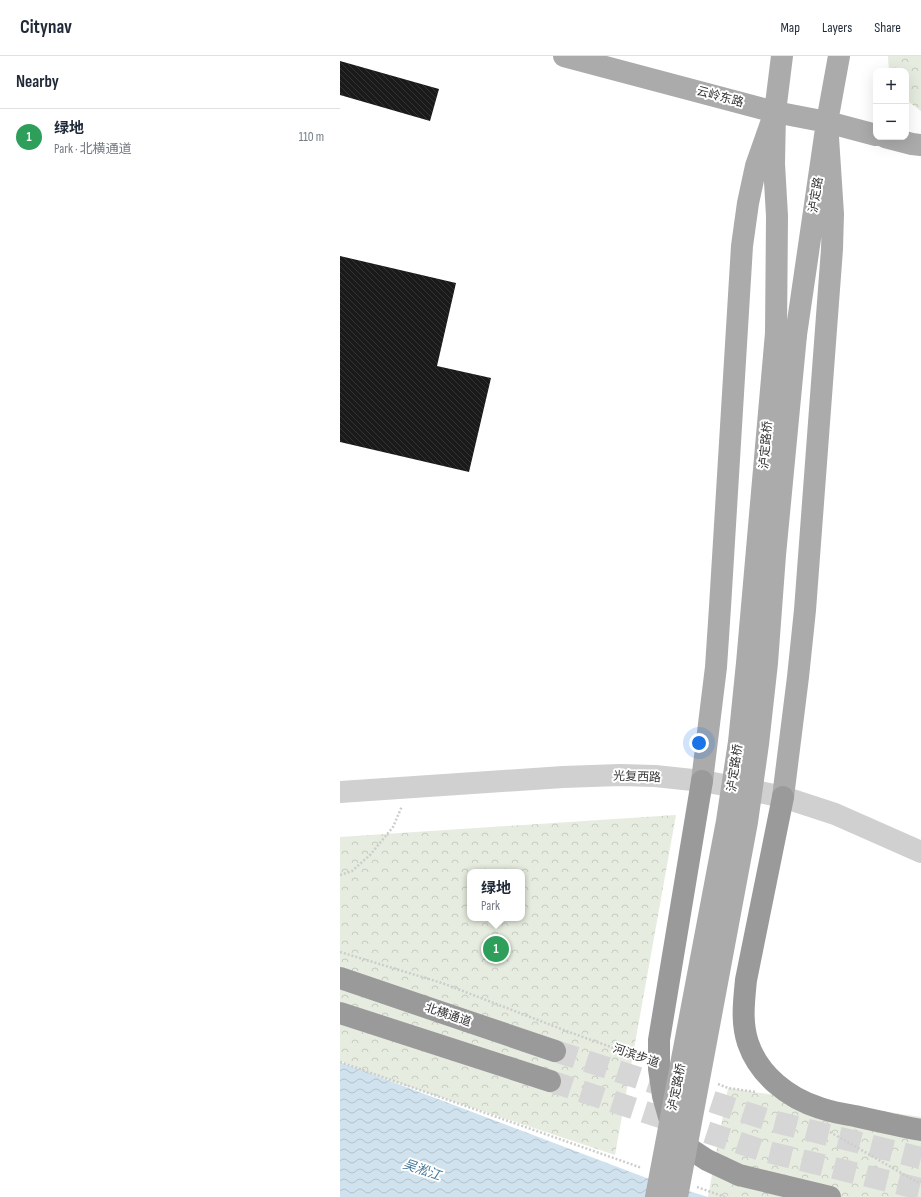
<!DOCTYPE html>
<meta charset="utf-8">
<style>
:root{--surface:#fff;--page:#f2f2f3;--text:#1f2937;--muted:#747a83;--line:#e0e1e3;--accent:#b45309}
body{margin:0;font-family:"Sofia Sans Condensed","Noto Sans SC",sans-serif;background:var(--page);color:var(--text)}
.controls{position:absolute;right:12px;top:12px;display:grid;overflow:hidden;border-radius:8px;box-shadow:0 4px 16px #0002}
.controls button{width:36px;height:36px;display:grid;place-items:center;padding:0;border:0;border-bottom:1px solid var(--line);background:var(--surface);color:var(--text);font:20px sans-serif}
.you{position:absolute;left:359px;top:687px;width:14px;height:14px;margin:-10px;border:3px solid #fff;border-radius:50%;background:#1a73e8;box-shadow:0 0 0 6px #1a73e833}
.badge{display:grid;place-items:center;width:26px;height:26px;border-radius:50%;background:var(--accent);color:#fff;font-size:13px;font-weight:700}
.pin{position:absolute;translate:-50% -50%;border:2px solid #fff;box-shadow:0 1px 4px #0006}
.popup{position:absolute;left:127px;top:813px;width:58px;height:52px;box-sizing:border-box;display:grid;place-content:center;border-radius:8px;background:var(--surface);filter:drop-shadow(0 1px 3px #0005);font-size:13px;white-space:nowrap;color:var(--muted)}
.popup b{font-size:15px;color:var(--text)}
.popup::after{content:'';position:absolute;left:50%;top:100%;margin-left:-8px;border:8px solid transparent;border-top-color:var(--surface)}
.list{margin:0;padding:0;list-style:none}
h2{display:flex;justify-content:space-between;align-items:center;height:52px;margin:0;padding:0 16px;font-size:17px}
h2 small{font-size:13px;font-weight:400;color:var(--muted)}
.list li{display:grid;grid-template-columns:26px 1fr auto;gap:12px;align-items:center;box-sizing:border-box;height:56px;padding:0 16px;border-top:1px solid var(--line)}
.list b{display:block;font-size:15px;white-space:nowrap}
.list p{margin:0;font-size:13px;white-space:nowrap;color:var(--muted)}
.list em{font-size:13px;font-style:normal;color:var(--muted)}
.map{position:relative;flex:none;width:581px;height:1141px;overflow:hidden}
header{display:flex;align-items:center;gap:24px;box-sizing:border-box;height:56px;padding:0 20px;background:var(--surface);border-bottom:1px solid var(--line)}
header strong{font-size:19px}
nav{display:flex;gap:22px;margin-inline-start:auto;font-size:14px}
main{display:flex}
aside{flex:1;background:var(--surface)}
.map>svg:first-child{display:block}
.forest{fill:url(#forest-crowns);fill-rule:evenodd}
.water{fill:url(#water-waves)}
.building{fill:url(#building-back-hatch)}
.lines{fill:none;stroke-linecap:round;stroke-linejoin:round}
.highway-tunnel{stroke:#d6d6d6;stroke-width:22;stroke-dasharray:22 11;stroke-linecap:butt}
.path{stroke:#cdcdcd;stroke-width:2.5;stroke-dasharray:2 2;stroke-linecap:butt}
.minor{stroke:#d0d0d0;stroke-width:22}
.major{stroke:#ababab;stroke-width:22}
.highway{stroke:#9a9a9a;stroke-width:22}
.major-bridge{stroke:#ababab;stroke-width:22}
.labels{text-anchor:middle;dominant-baseline:central;stroke-width:4;stroke-linejoin:round;paint-order:stroke}
.street-label{font-size:12px;fill:#333;stroke:#fff}
.water-label{font-size:13px;font-style:italic;fill:#3f7597;stroke:#fff}
</style>
<header>
<strong>Citynav</strong>
<nav><a>Map</a><a>Layers</a><a>Share</a></nav>
</header>
<main>
<aside>
<h2>Nearby<small></small></h2>
<ul class="list">
<li><span class="badge" style="background:#2e9e5b">1</span><div><b>绿地</b><p>Park · 北横通道</p></div><em>110 m</em></li>
</ul>
</aside>
<div class="map">
<svg width="581" height="1141" viewBox="0 0 581 1141">
<defs>
<pattern id="forest-crowns" width="20" height="18" patternUnits="userSpaceOnUse"><rect width="20" height="18" fill="#e6ecdf"/><path d="M2 6a3 3 0 1 1 6 0M12 15a3 3 0 1 1 6 0" fill="none" stroke="#c6cbc0"/></pattern>
<pattern id="water-waves" width="16" height="10" patternUnits="userSpaceOnUse"><rect width="16" height="10" fill="#cfe2ee"/><path d="M0 5q4-4 8 0t8 0" fill="none" stroke="#b2c2cd"/></pattern>
<pattern id="building-back-hatch" width="6" height="6" patternUnits="userSpaceOnUse"><rect width="6" height="6" fill="#1a1a1a"/><path d="M-1 5l2 2M0 0l6 6M5-1l2 2" fill="none" stroke="#333"/></pattern>
</defs>
<rect width="100%" height="100%" fill="#fff"/>
<path class="forest" d="M548 0H581V55L566 44V15H549Z
M336 759 275 1099 25 1016 0 1005V781ZM130 816H182V862H130Z
M388 1032 581 1061V1141H368Z"/>
<path class="water" d="M0 1006 304 1121 368 1141H0Z"/>
<path class="building" d="M0 5 99 33 90 65 0 39Z
M0 200 116 227 97 310 151 322 129 416 0 386Z"/>
<g class="lines">
<path class="highway-tunnel" d="M215 995 432 1065 581 1102
M210 1025 424 1095 581 1133"/>
<path class="path" d="M0 819 12 815 30 799 53 771 62 750
M0 896 102 927 229 976 299 1001
M0 1006 302 1112
M378 1028 388 1032 416 1036
M490 1076 577 1126H581
M357 1131 385 1141"/>
<path class="minor" d="M0 736 223 721 280 719 315 720 362 725 401 732 443 741 495 758 581 796"/>
<path class="major" d="M224 0 435 56 487 66 536 79
M545 81 572 88 581 89
M436 277 437 160 434 108 435 56 442 0
M456 279 487 66 499 0
M362 725 376 611 380 551 402 190 408 147 416 110 435 56
M443 741 458 621 465 554 492 193 493 158 487 66"/>
<path class="highway" d="M362 725 319 984V1013L323 1040 331 1068 347 1091 367 1104 399 1119 490 1141
M443 741 406 924C404 945 401 966 408 987 419 1019 448 1042 480 1052 491 1056 503 1058 515 1060 537 1065 559 1070 581 1074
M0 922 215 995
M0 957 210 1025"/>
<path class="major-bridge" d="M316 1141 387 765 399 686 407 607 436 277
M337 1141 407 766 418 688 427 607 435 499 456 279"/>
</g>
<g class="labels">
<g class="street-label">
<text transform="translate(380 41) rotate(15)">云岭东路</text>
<text transform="translate(476 139) rotate(-81)">泸定路</text>
<text transform="translate(426 389) rotate(-85)">泸定路桥</text>
<text transform="translate(395 712) rotate(-82)">泸定路桥</text>
<text transform="translate(297 721) rotate(2)">光复西路</text>
<text transform="translate(108 959) rotate(19)">北横通道</text>
<text transform="translate(296 1000) rotate(19)">河滨步道</text>
<text transform="translate(337 1031) rotate(-79)">泸定路桥</text>
</g>
<g class="water-label">
<text transform="translate(82 1114) rotate(19)">吴淞江</text>
</g>
</g>
</svg>
<div class="controls">
<button>+</button>
<button>−</button>
</div>
<div class="you"></div>
<div class="pin badge" style="left:156px;top:893px;background:#2e9e5b">1</div>
<div class="popup"><b>绿地</b>Park</div>
</div>
</main>
